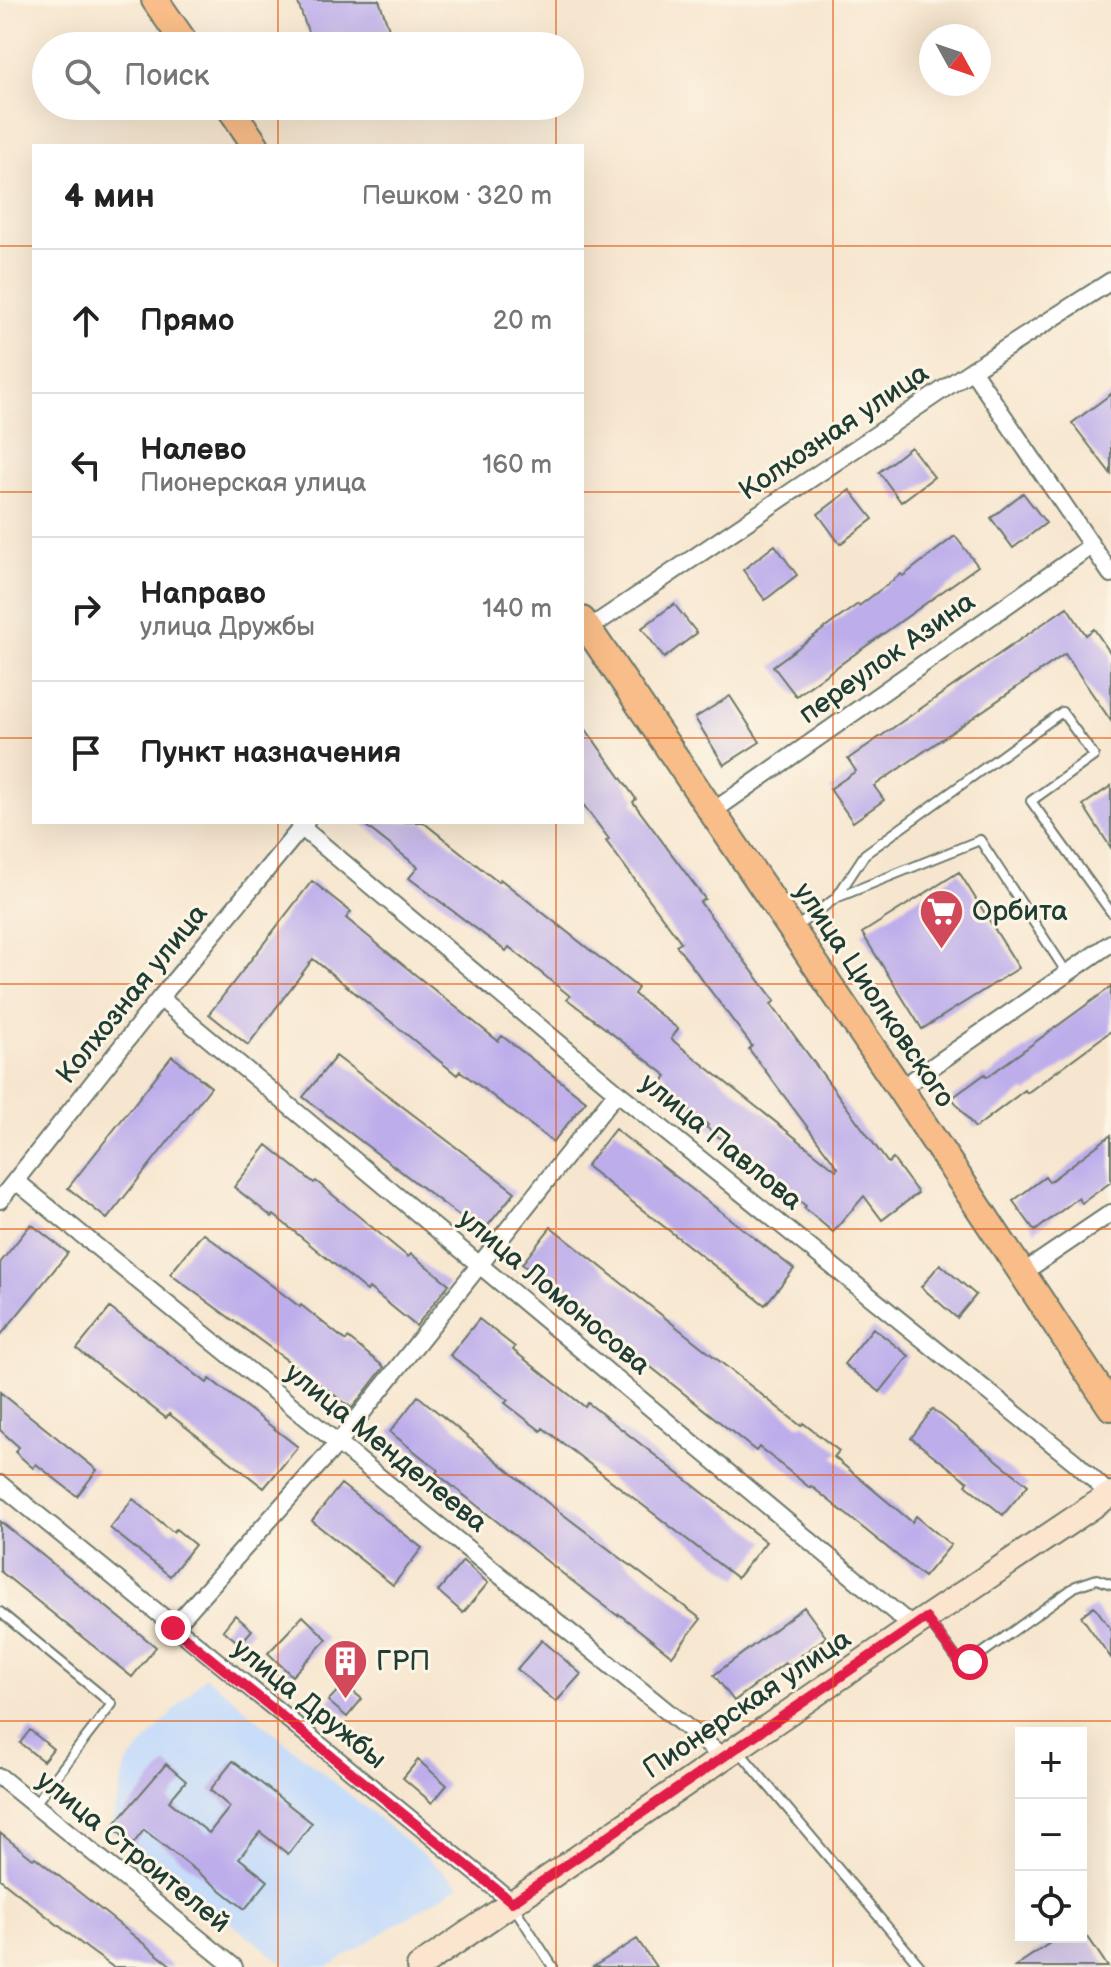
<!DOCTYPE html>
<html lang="ru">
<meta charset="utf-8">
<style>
:root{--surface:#fff;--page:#f6f6f6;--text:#222;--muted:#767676;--line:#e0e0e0}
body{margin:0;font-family:"Balsamiq Sans",sans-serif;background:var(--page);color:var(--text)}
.controls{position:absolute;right:24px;bottom:24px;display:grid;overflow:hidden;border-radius:0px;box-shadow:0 8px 32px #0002}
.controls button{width:72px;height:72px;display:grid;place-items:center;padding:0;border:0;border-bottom:2px solid var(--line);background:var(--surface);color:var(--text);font:40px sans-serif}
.compass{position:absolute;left:919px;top:24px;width:72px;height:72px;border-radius:50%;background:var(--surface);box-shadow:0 8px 32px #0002;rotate:130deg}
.stop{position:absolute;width:24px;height:24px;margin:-18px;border:6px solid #e11d48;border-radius:50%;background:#fff}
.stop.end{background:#e11d48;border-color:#fff;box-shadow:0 2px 8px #0008}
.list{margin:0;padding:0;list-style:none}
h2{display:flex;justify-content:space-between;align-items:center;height:104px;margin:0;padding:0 32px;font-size:34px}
h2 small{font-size:26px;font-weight:400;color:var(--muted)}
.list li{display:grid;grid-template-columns:52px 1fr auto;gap:24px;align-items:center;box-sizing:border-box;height:144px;padding:0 32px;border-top:2px solid var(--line)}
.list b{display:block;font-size:30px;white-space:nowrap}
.list p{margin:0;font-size:26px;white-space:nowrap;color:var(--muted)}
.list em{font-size:26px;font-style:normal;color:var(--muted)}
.icon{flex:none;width:44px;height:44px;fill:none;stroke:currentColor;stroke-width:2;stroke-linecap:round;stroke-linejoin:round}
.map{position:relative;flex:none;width:1111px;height:1967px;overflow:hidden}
.search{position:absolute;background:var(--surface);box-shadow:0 8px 32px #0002;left:32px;top:32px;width:552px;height:88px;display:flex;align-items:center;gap:20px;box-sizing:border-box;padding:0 28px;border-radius:44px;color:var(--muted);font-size:30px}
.panel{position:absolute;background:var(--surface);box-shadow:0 8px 32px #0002;left:32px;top:144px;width:552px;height:680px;border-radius:0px}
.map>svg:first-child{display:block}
.built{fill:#c8ddf9}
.building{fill:#bdadeb}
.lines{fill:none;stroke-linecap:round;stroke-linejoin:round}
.lane-casing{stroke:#6b786a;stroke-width:12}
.street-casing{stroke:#6b786a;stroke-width:20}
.secondary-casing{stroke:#6b786a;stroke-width:28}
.primary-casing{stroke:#6b786a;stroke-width:30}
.lane{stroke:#fff;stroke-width:8}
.street{stroke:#fff;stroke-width:16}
.secondary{stroke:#fce5cf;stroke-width:24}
.primary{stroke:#f8bd88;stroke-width:26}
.route{stroke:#e11d48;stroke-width:10}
.grid{fill:none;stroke:#de580e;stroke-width:2;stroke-opacity:0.55}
.labels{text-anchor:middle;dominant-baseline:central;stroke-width:6;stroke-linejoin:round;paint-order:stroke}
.street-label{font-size:28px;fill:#1f3d34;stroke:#fcf5e5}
.poi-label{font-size:28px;fill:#1f3d34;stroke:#fcf5e5;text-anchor:start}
</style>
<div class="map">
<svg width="1111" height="1967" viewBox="0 0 1111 1967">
<rect width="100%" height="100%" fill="#fcf5e5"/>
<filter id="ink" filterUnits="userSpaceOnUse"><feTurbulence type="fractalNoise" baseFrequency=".0125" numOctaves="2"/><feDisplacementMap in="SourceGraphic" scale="16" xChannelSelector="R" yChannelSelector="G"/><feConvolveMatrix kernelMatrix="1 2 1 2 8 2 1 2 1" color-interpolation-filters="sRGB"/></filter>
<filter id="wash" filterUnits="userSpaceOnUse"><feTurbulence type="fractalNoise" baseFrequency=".006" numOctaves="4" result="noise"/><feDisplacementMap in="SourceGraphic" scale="32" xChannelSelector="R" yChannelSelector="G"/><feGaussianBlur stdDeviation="1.8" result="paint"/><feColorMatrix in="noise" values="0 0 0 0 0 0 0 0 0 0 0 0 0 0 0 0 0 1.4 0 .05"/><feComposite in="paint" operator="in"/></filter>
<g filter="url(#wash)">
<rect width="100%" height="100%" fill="#f7e6cf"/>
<path class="built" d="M205 1676 460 1885 328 1967H288L110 1829 127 1763Z"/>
<g id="blocks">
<path class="building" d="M297 0H379L395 46H313Z
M1111 394V474L1072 423Z
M911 447 934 477 901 502 879 472Z
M850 490 873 519 840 544 818 514Z
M1023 493 1046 523 1013 548 991 518Z
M955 536 978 566 796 696 773 666 858 604 859 606 901 574 903 576Z
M775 545 797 575 765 600 743 570Z
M674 604 697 633 664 658 642 628Z
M1067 607 1086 635 1094 629 1111 654V721L1065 654 874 786 884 800 853 822 830 789 856 771 848 759Z
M730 696 760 742 724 765 695 718Z
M582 724 636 799 633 802 705 899 700 902 775 1001 771 1004 888 1163 893 1159 918 1193 882 1220 864 1196 833 1232 804 1208 806 1206 742 1153 741 1155 706 1127 708 1125 659 1086 667 1076 567 999 570 996 509 947 506 951 409 878 418 867 361 822H423L498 882 500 879 638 988 634 994 678 1029 671 1039 836 1170 838 1168 749 1049 752 1046 676 945 681 942 606 841 609 839 582 803Z
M1111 786V848L1083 805Z
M959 872 1019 968 922 1029 862 933Z
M312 881 351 912 346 918 397 960 498 1041 502 1036 586 1101 553 1142 460 1071 457 1075 313 959 248 1045 209 1014Z
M1111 987V1031L1027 1093 1025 1090 975 1128 952 1098 985 1074 987 1077Z
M172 1056 211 1087 107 1219 68 1188Z
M336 1056 515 1192 482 1233 303 1097Z
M615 1129 794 1269 765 1305 586 1166Z
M1111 1135V1182L1082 1203 1078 1198 1035 1231 1013 1201 1045 1177 1049 1182Z
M267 1145 314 1183 316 1181 408 1257 411 1254 449 1284 416 1326 369 1288 367 1291 274 1215 272 1217 234 1187Z
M31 1224 68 1253 0 1336V1263Z
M551 1227 801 1426 803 1423 839 1451 834 1457 912 1522 916 1516 951 1545 924 1577 811 1486 810 1488 759 1447 756 1451 522 1264Z
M203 1233 300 1307 301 1305 346 1341 348 1338 384 1367 352 1408 170 1274Z
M940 1264 976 1295 957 1318 921 1287Z
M110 1308 207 1383 210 1379 298 1447 264 1488 169 1414 166 1418 77 1349Z
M479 1319 515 1347 513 1350 585 1407 588 1403 766 1542 737 1578 543 1428 541 1431 505 1403 508 1400 450 1355Z
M873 1328 909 1356 880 1392 844 1364Z
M0 1392 97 1470 77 1496 36 1464 33 1468 15 1452 19 1447 0 1430Z
M418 1396 548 1503 701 1619 672 1656 619 1614 618 1616 567 1577 436 1473 438 1470 390 1432Z
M933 1409 1028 1485 1003 1515 966 1485 968 1482 911 1438Z
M341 1484 422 1548 393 1585 312 1521Z
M133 1499 173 1532 176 1529 195 1545 170 1576 110 1528Z
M0 1521 156 1647 132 1677 0 1571Z
M463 1561 488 1583 463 1613 438 1591Z
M1094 1606 1111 1629V1658L1081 1616Z
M804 1607 826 1637 787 1666 785 1663 734 1701 714 1675Z
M235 1615 252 1630 240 1644 223 1630Z
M303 1616 327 1639 292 1676 268 1653Z
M542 1640 581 1674 556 1702 517 1669Z
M344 1684 362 1699 347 1717 328 1701Z
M30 1730 53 1749 43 1761 20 1743Z
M418 1760 447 1785 432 1803 403 1778Z
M233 1761 312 1823 288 1854 260 1832 239 1858 268 1881 245 1909 144 1830 133 1844 112 1827 166 1764 186 1781 169 1801 209 1833 230 1807 210 1790Z
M0 1833 33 1859 35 1857 173 1967H113L88 1949 0 1879Z
M1059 1937H1088L1108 1967H1014Z
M637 1939 656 1967H593Z"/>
</g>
</g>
<g filter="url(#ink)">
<use href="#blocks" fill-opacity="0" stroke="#6b786a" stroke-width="2"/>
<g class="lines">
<defs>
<path id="lane" d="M836 898 865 854 1062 712 1094 756 1031 801 1111 912
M796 927 836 898 980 840 1067 973
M0 1612 112 1704 34 1805
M928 1620 958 1660 963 1663 970 1662 1076 1586 1097 1579 1111 1584
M739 1751 921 1967
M514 1907 553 1967"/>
<path id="street" d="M972 370 1111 574
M588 629 972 370 1111 281
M712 812 1091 546
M301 827 617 1092 1075 1462 1110 1495
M160 998 913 1627
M900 1089 1111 943
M16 1181 723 1757
M0 1200 160 998 306 822
M1021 1274 1111 1213
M0 1484 512 1902
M173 1628 338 1443 617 1092
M0 1777 234 1967"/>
<path id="secondary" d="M419 1967 913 1627 1111 1494"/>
<path id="primary" d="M155 0 187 46
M229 106 256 146
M582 620 900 1089 1111 1407"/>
</defs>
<use href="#lane" class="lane-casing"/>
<use href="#street" class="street-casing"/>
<use href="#secondary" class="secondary-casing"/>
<use href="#primary" class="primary-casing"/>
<use href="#lane" class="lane"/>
<use href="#street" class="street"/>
<use href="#secondary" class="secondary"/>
<use href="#primary" class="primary"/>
</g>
</g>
<g class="lines" filter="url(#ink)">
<path class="route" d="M173 1628 512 1902 926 1618 958 1660 963 1663 970 1662"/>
</g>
<path class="grid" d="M278 0V46M556 0V46M833 0V1967M278 106V146M556 106V146M0 246H34M582 246H1111M0 492H34M582 492H1111M0 738H34M582 738H1111M278 822V1967M556 822V1967M0 984H1111M0 1229H1111M0 1475H1111M0 1721H1111"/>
<defs>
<symbol id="supermarket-pin" viewBox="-11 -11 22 30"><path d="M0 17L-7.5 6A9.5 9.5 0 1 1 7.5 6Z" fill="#d1495b" stroke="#fcf5e5"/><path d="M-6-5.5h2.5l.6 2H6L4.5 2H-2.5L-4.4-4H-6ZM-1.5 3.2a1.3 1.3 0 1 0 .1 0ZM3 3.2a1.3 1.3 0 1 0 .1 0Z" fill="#fff"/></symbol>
<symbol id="building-pin" viewBox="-11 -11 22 30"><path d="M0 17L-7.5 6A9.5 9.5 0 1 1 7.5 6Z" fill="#d1495b" stroke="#fcf5e5"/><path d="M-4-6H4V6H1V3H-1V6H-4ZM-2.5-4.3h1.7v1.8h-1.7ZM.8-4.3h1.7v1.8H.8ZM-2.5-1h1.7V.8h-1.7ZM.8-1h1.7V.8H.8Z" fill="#fff"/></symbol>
</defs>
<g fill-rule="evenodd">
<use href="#supermarket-pin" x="916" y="886" width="51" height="69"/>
<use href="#building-pin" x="320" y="1636" width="51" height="69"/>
</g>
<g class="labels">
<g class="street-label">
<text transform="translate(834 432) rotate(-34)">Колхозная улица</text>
<text transform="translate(887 658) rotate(-35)">переулок Азина</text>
<text transform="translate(132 994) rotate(-51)">Колхозная улица</text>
<text transform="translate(874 995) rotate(56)">улица Циолковского</text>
<text transform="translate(721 1142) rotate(39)">улица Павлова</text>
<text transform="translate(554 1292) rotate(40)">улица Ломоносова</text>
<text transform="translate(386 1448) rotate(39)">улица Менделеева</text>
<text transform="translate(309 1704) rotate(39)">улица Дружбы</text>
<text transform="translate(747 1704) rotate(-34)">Пионерская улица</text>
<text transform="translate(133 1852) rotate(39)">улица Строителей</text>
</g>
<g class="poi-label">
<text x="972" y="911">Орбита</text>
<text x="376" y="1661">ГРП</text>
</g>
</g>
</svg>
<div class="controls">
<button>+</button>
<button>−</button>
<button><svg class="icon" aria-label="locate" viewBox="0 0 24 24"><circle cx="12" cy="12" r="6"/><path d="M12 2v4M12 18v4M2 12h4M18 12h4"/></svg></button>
</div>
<svg class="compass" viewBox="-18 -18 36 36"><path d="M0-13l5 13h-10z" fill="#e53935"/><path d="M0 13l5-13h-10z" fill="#767676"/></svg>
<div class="stop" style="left:970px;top:1662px"></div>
<div class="stop end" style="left:173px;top:1628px"></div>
<div class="search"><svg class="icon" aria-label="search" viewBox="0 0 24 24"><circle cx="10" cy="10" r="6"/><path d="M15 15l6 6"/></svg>Поиск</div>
<section class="panel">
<h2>4 мин<small>Пешком · 320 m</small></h2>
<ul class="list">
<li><svg class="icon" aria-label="ahead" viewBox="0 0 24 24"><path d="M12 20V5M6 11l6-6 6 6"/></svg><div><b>Прямо</b></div><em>20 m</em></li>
<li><svg class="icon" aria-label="left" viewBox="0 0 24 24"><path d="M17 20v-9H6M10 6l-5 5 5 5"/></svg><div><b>Налево</b><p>Пионерская улица</p></div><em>160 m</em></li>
<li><svg class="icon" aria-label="right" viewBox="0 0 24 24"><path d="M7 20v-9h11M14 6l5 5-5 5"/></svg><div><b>Направо</b><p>улица Дружбы</p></div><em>140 m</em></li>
<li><svg class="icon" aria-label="arrive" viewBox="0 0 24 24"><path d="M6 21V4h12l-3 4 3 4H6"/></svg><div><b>Пункт назначения</b></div></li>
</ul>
</section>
</div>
